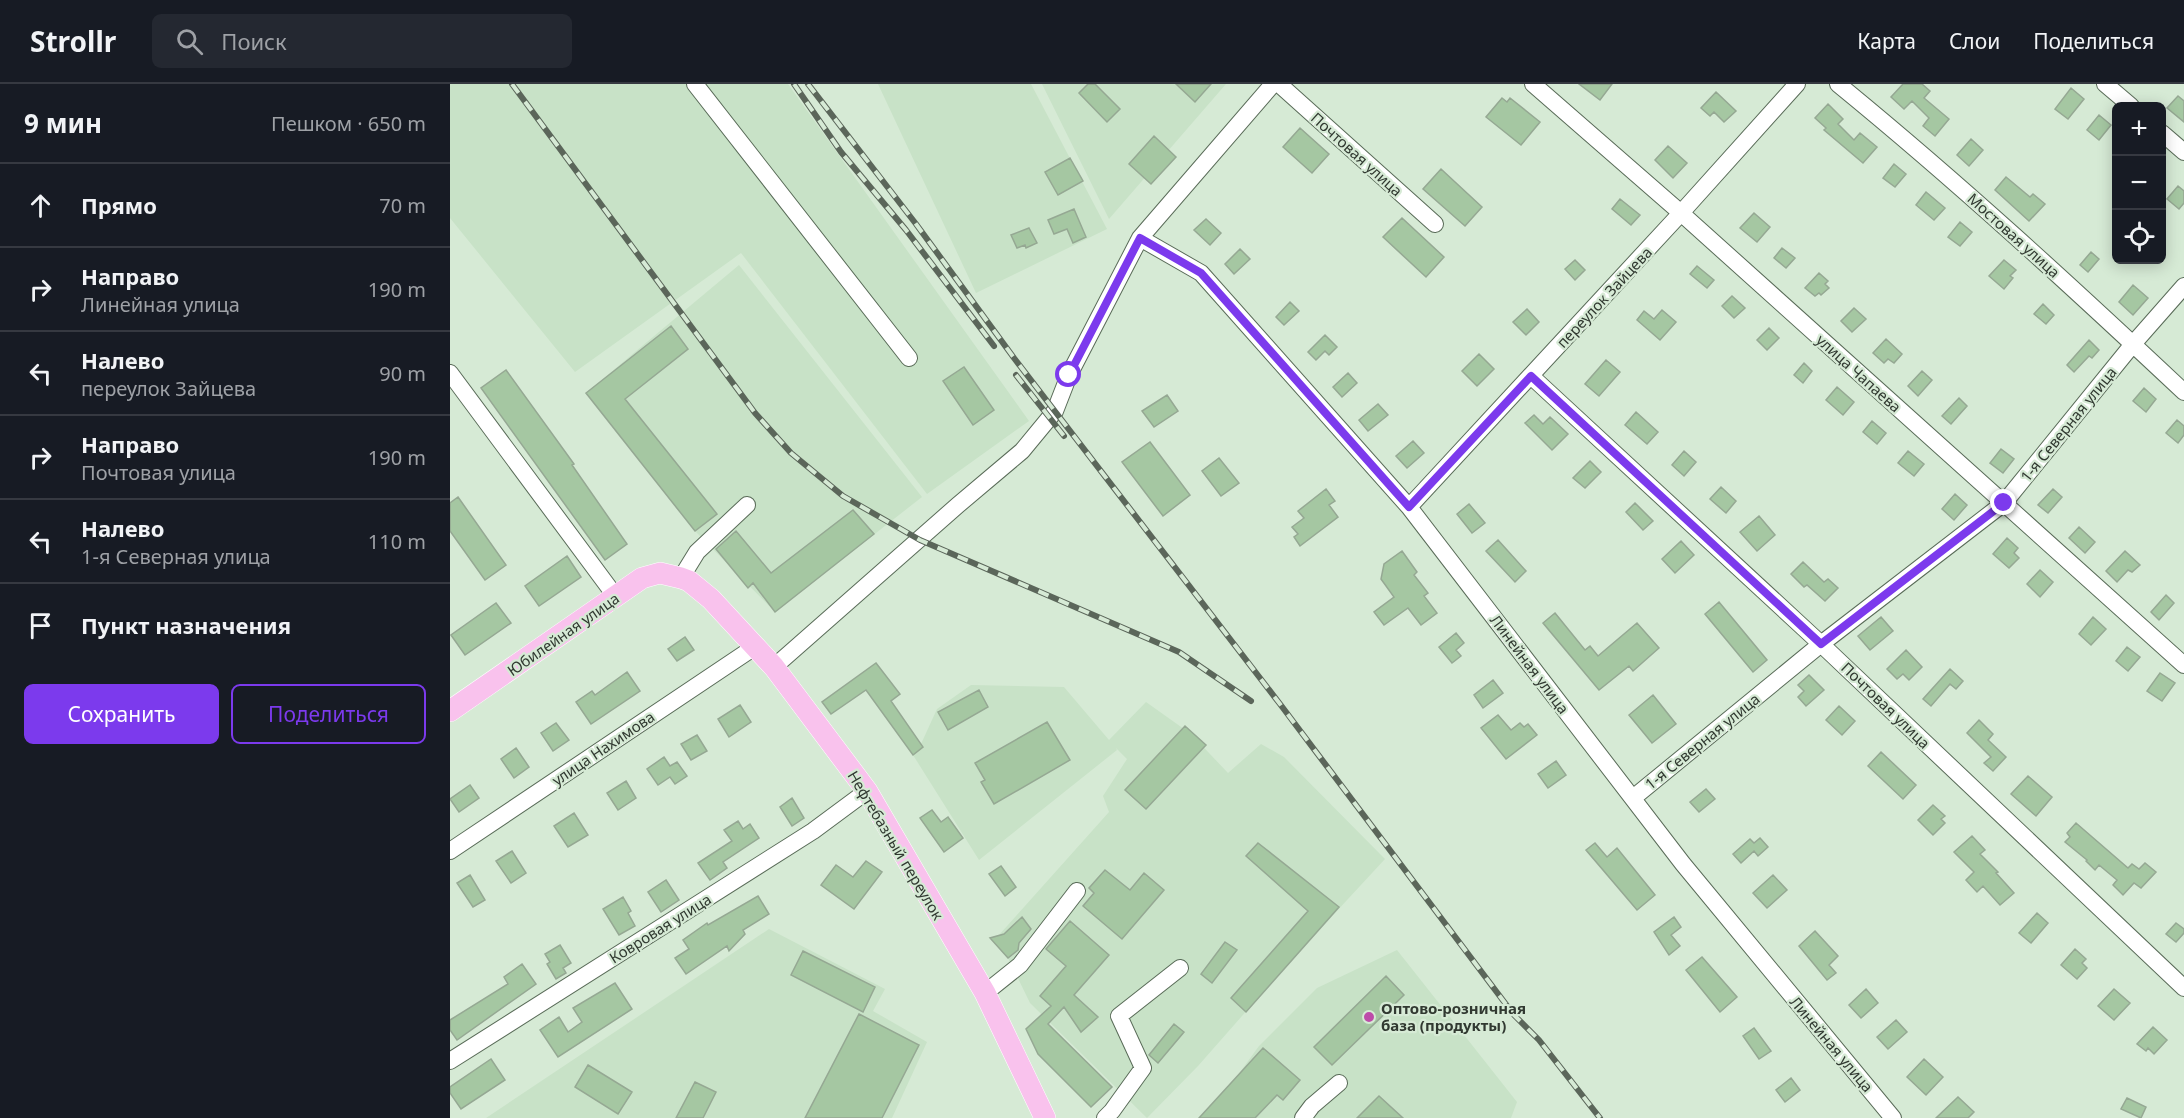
<!DOCTYPE html>
<html lang="ru">
<meta charset="utf-8">
<style>
:root{--surface:#171b24;--page:#242831;--text:#f1f3f6;--muted:#9ea1a6;--line:#363941;--accent:#7c3aed}
body{margin:0;font-family:"Noto Sans",sans-serif;background:var(--page);color:var(--text)}
.controls{position:absolute;right:18px;top:18px;display:grid;overflow:hidden;border-radius:9px;box-shadow:0 3px 15px #0003}
.controls button{width:54px;height:54px;display:grid;place-items:center;padding:0;border:0;border-bottom:2px solid var(--line);background:var(--surface);color:var(--text);font:30px sans-serif}
.stop{position:absolute;width:18px;height:18px;margin:-14px;border:4px solid #7c3aed;border-radius:50%;background:#fff}
.stop.end{background:#7c3aed;border-color:#fff;box-shadow:0 2px 6px #0008}
.list{margin:0;padding:0;list-style:none}
h2{display:flex;justify-content:space-between;align-items:center;height:78px;margin:0;padding:0 24px;font-size:26px}
h2 small{font-size:20px;font-weight:400;color:var(--muted)}
.list li{display:grid;grid-template-columns:39px 1fr auto;gap:18px;align-items:center;box-sizing:border-box;height:84px;padding:0 24px;border-top:2px solid var(--line)}
.list b{display:block;font-size:22px;white-space:nowrap}
.list p{margin:0;font-size:20px;white-space:nowrap;color:var(--muted)}
.list em{font-size:20px;font-style:normal;color:var(--muted)}
.actions{display:flex;gap:12px;padding:18px 24px}
.actions a{flex:1;padding:14px 0;border:2px solid var(--accent);border-radius:9px;text-align:center;font-size:21px;color:var(--accent)}
.actions .main{background:var(--accent);color:#fff}
.icon{flex:none;width:33px;height:33px;fill:none;stroke:currentColor;stroke-width:2;stroke-linecap:round;stroke-linejoin:round}
.map{position:relative;flex:none;width:1734px;height:1034px;overflow:hidden}
header{display:flex;align-items:center;gap:36px;box-sizing:border-box;height:84px;padding:0 30px;background:var(--surface);border-bottom:2px solid var(--line)}
header strong{font-size:28px}
nav{display:flex;gap:33px;margin-inline-start:auto;font-size:21px}
.search{width:420px;height:54px;background:var(--page);display:flex;align-items:center;gap:15px;box-sizing:border-box;padding:0 21px;border-radius:9px;color:var(--muted);font-size:22px}
main{display:flex}
aside{flex:1;background:var(--surface)}
.map>svg:first-child{display:block}
.built{fill:#c8e2c7}
.building{fill:#a5c7a2;stroke:#95a893;stroke-width:1.5}
.lines{fill:none;stroke-linecap:round;stroke-linejoin:round}
.minor-casing{stroke:#596b58;stroke-width:18}
.major-casing{stroke:#fff;stroke-width:22}
.minor{stroke:#fff;stroke-width:16}
.major{stroke:#f9c2ed;stroke-width:21}
.rail-casing{stroke:#5b665a;stroke-width:6}
.rail{stroke:#d6ead5;stroke-width:4;stroke-dasharray:11;stroke-linecap:butt}
.route{stroke:#7c3aed;stroke-width:8}
.poi-dot{fill:#bd4ca9;stroke:#d6ead5;stroke-width:2}
.labels{text-anchor:middle;dominant-baseline:central;stroke-width:4.5;stroke-linejoin:round;paint-order:stroke}
.street-label{font-size:15px;fill:#313931;stroke:#d6ead5}
.poi-label{font-size:15px;font-weight:bold;fill:#313931;stroke:#d6ead5;text-anchor:start}
</style>
<header>
<strong>Strollr</strong>
<div class="search"><svg class="icon" aria-label="search" viewBox="0 0 24 24"><circle cx="10" cy="10" r="6"/><path d="M15 15l6 6"/></svg>Поиск</div>
<nav><a>Карта</a><a>Слои</a><a>Поделиться</a></nav>
</header>
<main>
<aside>
<h2>9 мин<small>Пешком · 650 m</small></h2>
<ul class="list">
<li><svg class="icon" aria-label="ahead" viewBox="0 0 24 24"><path d="M12 20V5M6 11l6-6 6 6"/></svg><div><b>Прямо</b></div><em>70 m</em></li>
<li><svg class="icon" aria-label="right" viewBox="0 0 24 24"><path d="M7 20v-9h11M14 6l5 5-5 5"/></svg><div><b>Направо</b><p>Линейная улица</p></div><em>190 m</em></li>
<li><svg class="icon" aria-label="left" viewBox="0 0 24 24"><path d="M17 20v-9H6M10 6l-5 5 5 5"/></svg><div><b>Налево</b><p>переулок Зайцева</p></div><em>90 m</em></li>
<li><svg class="icon" aria-label="right" viewBox="0 0 24 24"><path d="M7 20v-9h11M14 6l5 5-5 5"/></svg><div><b>Направо</b><p>Почтовая улица</p></div><em>190 m</em></li>
<li><svg class="icon" aria-label="left" viewBox="0 0 24 24"><path d="M17 20v-9H6M10 6l-5 5 5 5"/></svg><div><b>Налево</b><p>1-я Северная улица</p></div><em>110 m</em></li>
<li><svg class="icon" aria-label="arrive" viewBox="0 0 24 24"><path d="M6 21V4h12l-3 4 3 4H6"/></svg><div><b>Пункт назначения</b></div></li>
</ul>
<div class="actions"><a class="main">Сохранить</a><a>Поделиться</a></div>
</aside>
<div class="map">
<svg width="1734" height="1034" viewBox="0 0 1734 1034">
<rect width="100%" height="100%" fill="#d6ead5"/>
<path class="built" d="M0 0H338L579 337 477 410 291 169 125 288 0 134Z
M428 0H581L657 145 526 209Z
M592 0H776L659 135Z
M289 181 472 413 325 528 245 447 136 309Z
M521 601 614 603 659 656 696 618 741 650 778 689 811 660 834 673 935 775 836 882 748 982 697 1034 580 919 558 874 540 854 549 851 659 728 653 712 677 675 666 664 667 666 529 776 463 671 473 663 471 660 487 625Z
M319 845 435 905 423 927 477 958 442 1034H36Z
M947 866 1067 1018 1061 1034H749L785 995 809 962 867 904Z"/>
<path class="building" d="M638 0H645L670 25 657 38 629 9Z
M726 0H761L745 18Z
M1129 0H1162L1150 16Z
M1453 0H1472L1480 7 1474 14 1499 35 1485 52 1473 42 1479 34 1462 17 1454 25 1441 13Z
M1621 4 1634 15 1618 35 1605 25Z
M1266 8 1286 27 1274 38 1264 28 1260 32 1251 24Z
M1728 12 1734 17V38L1717 24Z
M1052 14 1057 18 1060 14 1090 38 1071 61 1036 33Z
M1378 20 1393 35 1388 40 1404 56 1410 49 1427 63 1413 79 1374 46 1376 44 1365 34Z
M1649 31 1661 41 1649 56 1637 46Z
M850 44 879 70 862 89 833 63Z
M704 52 726 73 701 100 679 80Z
M1521 55 1533 66 1519 82 1507 71Z
M1218 62 1237 79 1223 94 1205 76Z
M620 74 633 97 608 111 595 88Z
M1444 80 1456 90 1445 103 1433 94Z
M991 85 1032 123 1015 142 973 105Z
M1556 93 1580 113 1583 110 1595 120 1579 137 1545 106Z
M1728 102 1734 107V119L1729 125 1717 115Z
M1476 108 1495 124 1484 136 1466 121Z
M1170 115 1190 131 1181 141 1162 125Z
M624 125 636 153 623 159 617 145 604 150 598 136Z
M1304 129 1320 143 1307 158 1290 144Z
M952 134 994 173 976 193 933 153Z
M756 135 771 149 760 161 744 146Z
M1510 138 1522 148 1510 162 1498 153Z
M579 144 587 159 576 164 575 161 567 164 561 151Z
M1332 164 1345 174 1336 184 1324 174Z
M790 165 800 175 784 190 775 180Z
M1641 168 1649 175 1638 188 1630 181Z
M1125 176 1135 186 1125 196 1115 185Z
M1554 176 1566 186 1560 192 1563 194 1554 205 1539 192Z
M1247 182 1264 196 1257 204 1240 190Z
M1369 189 1378 197 1375 200 1379 204 1371 211 1369 209 1365 212 1355 204Z
M1683 201 1698 214 1683 231 1669 218Z
M1282 212 1295 224 1284 234 1272 222Z
M840 218 849 227 834 241 826 233Z
M1593 220 1604 231 1596 240 1584 230Z
M1404 224 1416 235 1402 248 1391 237Z
M1077 225 1089 238 1076 251 1063 238Z
M1212 226 1226 238 1210 256 1187 236 1194 227 1204 235Z
M221 242 238 265 175 315 267 430 245 447 136 309Z
M1319 244 1329 254 1317 266 1307 256Z
M875 251 887 263 879 271 875 267 866 276 858 268Z
M1436 255 1452 270 1444 279 1438 275 1434 279 1423 269Z
M1639 256 1649 266 1642 274 1639 272 1624 288 1617 281Z
M1029 270 1044 285 1027 302 1012 287Z
M1156 276 1170 288 1149 312 1135 300Z
M1354 279 1362 287 1353 299 1344 291Z
M514 283 544 326 523 341 493 297Z
M56 286 124 380 122 381 177 460 155 476 31 304Z
M1472 287 1482 296 1468 312 1458 302Z
M898 289 907 299 892 313 883 303Z
M1387 303 1404 318 1393 331 1376 316Z
M1694 304 1706 315 1696 328 1683 317Z
M717 311 728 327 704 343 692 327Z
M1509 314 1517 322 1501 340 1492 332Z
M928 320 938 331 918 347 909 336Z
M1186 328 1208 348 1197 360 1175 341Z
M1084 331 1093 340 1100 333 1118 350 1102 366 1075 339Z
M1727 336 1734 342V351L1728 359 1716 349Z
M1422 337 1436 349 1427 360 1413 348Z
M963 357 974 369 957 384 946 372Z
M700 358 740 411 713 432 672 378Z
M1551 365 1564 375 1553 389 1540 379Z
M1234 367 1246 378 1234 392 1222 381Z
M1458 367 1474 380 1464 392 1448 379Z
M769 374 789 399 771 412 752 387Z
M1140 377 1151 388 1135 404 1123 394Z
M1271 403 1286 417 1276 429 1260 415Z
M876 405 885 417 879 421 888 433 850 462 844 453 848 450 842 443 854 434 848 427Z
M1603 405 1612 413 1598 429 1588 421Z
M1505 410 1517 421 1504 436 1492 425Z
M8 413 56 481 35 496 0 447V419Z
M1185 419 1203 437 1193 446 1176 428Z
M1019 420 1035 439 1022 449 1007 430Z
M403 426 424 450 325 528 303 499 298 504 266 465 286 447 321 489Z
M1309 432 1325 451 1307 467 1290 448Z
M1629 443 1645 458 1635 469 1619 454Z
M1557 454 1568 464 1564 469 1569 474 1559 484 1543 470Z
M1048 456 1076 487 1065 498 1036 467Z
M1231 457 1244 471 1225 489 1212 475Z
M952 467 967 488 964 491 978 509 974 512 987 529 971 541 958 524 934 541 924 528 944 513 931 495 934 480Z
M1675 467 1690 481 1682 488 1678 486 1667 498 1656 487Z
M117 472 131 493 89 522 75 502Z
M1353 478 1374 498 1378 495 1388 504 1375 517 1357 501 1354 503 1341 490Z
M1590 486 1603 498 1590 513 1577 500Z
M1716 511 1724 519 1709 536 1701 528Z
M1269 518 1317 576 1303 588 1255 530Z
M46 519 61 539 15 571 1 551Z
M1105 529 1135 566 1140 562 1148 572 1187 539 1209 564 1183 587 1179 582 1149 606 1093 539Z
M1431 533 1443 547 1420 566 1408 552Z
M1643 533 1656 545 1641 561 1629 550Z
M1006 549 1014 559 1006 566 1011 572 1002 579 989 563Z
M235 553 244 566 227 577 218 565Z
M1677 563 1690 573 1678 587 1666 577Z
M1456 566 1472 583 1459 596 1453 590 1447 595 1437 585Z
M426 579 450 610 441 617 473 663 463 671 416 606 381 630 372 618Z
M1500 585 1513 597 1506 605 1500 600 1481 622 1473 615Z
M177 588 190 607 141 640 126 618 142 607 145 611Z
M1710 589 1725 599 1712 617 1697 607Z
M1359 591 1374 606 1356 622 1348 613 1354 607 1348 601Z
M1043 596 1053 609 1033 624 1024 611Z
M529 606 538 623 498 646 488 628Z
M1203 611 1226 640 1202 659 1179 631Z
M290 621 301 638 279 653 268 635Z
M1389 622 1405 637 1392 651 1376 636Z
M1048 631 1061 646 1070 639 1074 643 1078 640 1087 651 1056 675 1031 644Z
M1529 636 1543 650 1538 656 1556 673 1543 687 1534 679 1541 673 1517 649Z
M597 638 620 676 544 720 531 698 535 696 525 679Z
M106 639 119 656 103 667 91 649Z
M735 642 756 661 696 725 675 706Z
M247 651 257 667 241 676 231 660Z
M66 664 79 683 64 694 51 675Z
M1431 668 1466 701 1453 715 1418 682Z
M214 673 220 682 227 678 237 692 225 700 220 693 208 701 197 685Z
M1106 677 1116 691 1098 704 1088 690Z
M1578 692 1602 713 1586 732 1561 710Z
M176 697 186 714 168 726 157 709Z
M20 701 29 714 9 728 0 715Z
M1256 705 1265 715 1249 728 1240 718Z
M342 714 354 734 342 742 330 723Z
M1483 721 1495 732 1491 735 1495 739 1483 751 1468 736Z
M482 726 491 738 498 733 513 754 494 768 470 734Z
M124 729 138 751 118 763 104 742Z
M288 737 293 745 300 740 309 754 273 778 277 784 260 796 248 779 282 757 274 746Z
M1626 739 1678 784 1682 780 1689 785 1695 779 1706 788 1691 804 1684 799 1673 811 1663 801 1667 796 1649 781 1645 786 1636 777 1637 776 1615 758 1620 753 1617 749Z
M1522 752 1535 766 1530 770 1548 788 1546 789 1564 809 1550 821 1533 802 1527 808 1516 796 1524 788 1504 768Z
M1310 754 1318 763 1308 772 1304 767 1291 779 1283 770 1300 755 1304 759Z
M808 759 889 823 796 928 781 914 858 827 796 772Z
M1145 759 1157 773 1167 764 1205 811 1187 826 1136 766Z
M62 767 76 789 61 799 46 777Z
M416 777 432 788 404 825 371 801 386 781 403 793Z
M551 782 566 803 555 812 539 790Z
M655 786 680 806 694 789 714 806 672 855 633 822 644 809 639 804Z
M20 791 35 816 23 823 7 799Z
M1323 791 1337 806 1317 824 1303 809Z
M216 796 229 816 211 828 198 808Z
M308 812 319 830 293 846 295 850 279 867 277 862 236 890 225 874 239 865 233 856 257 839 258 841Z
M173 813 181 827 178 829 185 842 169 851 153 825Z
M1587 829 1598 839 1581 859 1569 849Z
M572 833 581 845 569 859 568 866 558 874 540 854 554 850Z
M1224 833 1231 843 1221 851 1230 862 1219 871 1204 848Z
M620 837 659 871 624 911 648 933 631 948 614 923 598 940 662 1003 641 1023 588 970 576 945 601 922 590 912 616 882 596 865Z
M1726 839 1734 845V849L1726 858 1716 850Z
M1365 847 1388 872 1379 881 1386 889 1377 896 1349 862Z
M775 858 787 866 762 899 751 890Z
M110 861 121 879 113 884 116 889 106 895 97 880 100 878 95 870Z
M1625 865 1636 875 1632 879 1637 884 1627 895 1611 881Z
M353 867 425 903 413 928 341 891Z
M1252 873 1287 913 1270 928 1236 886Z
M72 880 86 900 7 956 0 946V936L58 900 54 893Z
M936 892 954 911 882 981 864 963Z
M165 899 182 925 108 973 90 946 109 933 118 948 132 938 123 924Z
M1416 905 1428 919 1411 934 1399 921Z
M1664 905 1680 919 1664 936 1648 922Z
M409 930 469 961 432 1034H355Z
M1446 936 1457 948 1438 965 1427 953Z
M724 940 734 948 708 979 699 971Z
M1703 943 1717 956 1704 970 1698 964 1696 967 1687 960Z
M1304 944 1321 967 1309 975 1293 952Z
M813 964 850 996 833 1016 827 1011 805 1034H749Z
M41 975 55 996 11 1025 0 1009V1003Z
M1474 975 1493 993 1476 1011 1457 993Z
M138 981 182 1008 168 1030 125 1003Z
M1341 994 1350 1006 1335 1018 1326 1006Z
M245 998 266 1008 253 1034H226Z
M929 1012 953 1034H907Z
M1508 1013 1524 1028 1518 1034H1486Z
M1677 1014 1696 1023 1691 1034 1671 1025Z"/>
<g class="lines">
<defs>
<path id="minor" d="M245 0 459 274
M829 0 985 140
M1083 0 1231 129 1734 581
M1388 0C1508 98 1621 202 1734 308
M1655 0 1681 22
M1712 49 1734 68
M690 154 751 189 959 423 1233 780 1443 1034
M0 289 166 513
M1081 292 1371 560 1734 904
M959 423 1231 129 1347 0
M231 494 247 468 297 421
M324 583 508 421 572 367 605 327 619 291 690 154 823 0
M1183 714 1371 560 1554 419 1683 260 1734 202
M0 767 306 562
M535 909 570 881 627 807
M0 977 363 747 417 707
M655 1034 662 1027 693 984 669 932 730 884
M853 1034 862 1022 889 999"/>
<path id="major" d="M0 627 192 494 210 489 231 494 239 497 261 515 324 583 417 707 535 909 595 1034"/>
</defs>
<use href="#minor" class="minor-casing"/>
<use href="#major" class="major-casing"/>
<use href="#minor" class="minor"/>
<use href="#major" class="major"/>
<defs>
<path id="rail" d="M62 0 305 329 341 369 393 412 470 456 729 568 801 617
M344 0 391 68 456 146 544 262
M358 0 466 140 564 274 830 620 1064 931 1089 956 1150 1034
M566 291 614 352"/>
</defs>
<use href="#rail" class="rail-casing"/>
<use href="#rail" class="rail"/>
</g>
<g class="lines">
<path class="route" d="M619 291 690 154 751 189 959 423 1081 292 1371 560 1554 419"/>
</g>
<circle class="poi-dot" cx="919" cy="933" r="6"/>
<g class="labels">
<g class="street-label">
<text transform="translate(907 70) rotate(42)">Почтовая улица</text>
<text transform="translate(1564 151) rotate(42)">Мостовая улица</text>
<text transform="translate(1154 213) rotate(-47)">переулок Зайцева</text>
<text transform="translate(1409 289) rotate(42)">улица Чапаева</text>
<text transform="translate(1618 340) rotate(-51)">1-я Северная улица</text>
<text transform="translate(113 550) rotate(-35)">Юбилейная улица</text>
<text transform="translate(1080 580) rotate(53)">Линейная улица</text>
<text transform="translate(1436 621) rotate(44)">Почтовая улица</text>
<text transform="translate(1252 657) rotate(-39)">1-я Северная улица</text>
<text transform="translate(153 664) rotate(-34)">улица Нахимова</text>
<text transform="translate(446 761) rotate(59)">Нефтебазный переулок</text>
<text transform="translate(210 844) rotate(-32)">Ковровая улица</text>
<text transform="translate(1382 960) rotate(50)">Линейная улица</text>
</g>
<g class="poi-label">
<text x="931" y="924">Оптово-розничная<tspan x="931" dy="17">база (продукты)</tspan></text>
</g>
</g>
</svg>
<div class="controls">
<button>+</button>
<button>−</button>
<button><svg class="icon" aria-label="locate" viewBox="0 0 24 24"><circle cx="12" cy="12" r="6"/><path d="M12 2v4M12 18v4M2 12h4M18 12h4"/></svg></button>
</div>
<div class="stop" style="left:619px;top:291px"></div>
<div class="stop end" style="left:1554px;top:419px"></div>
</div>
</main>
